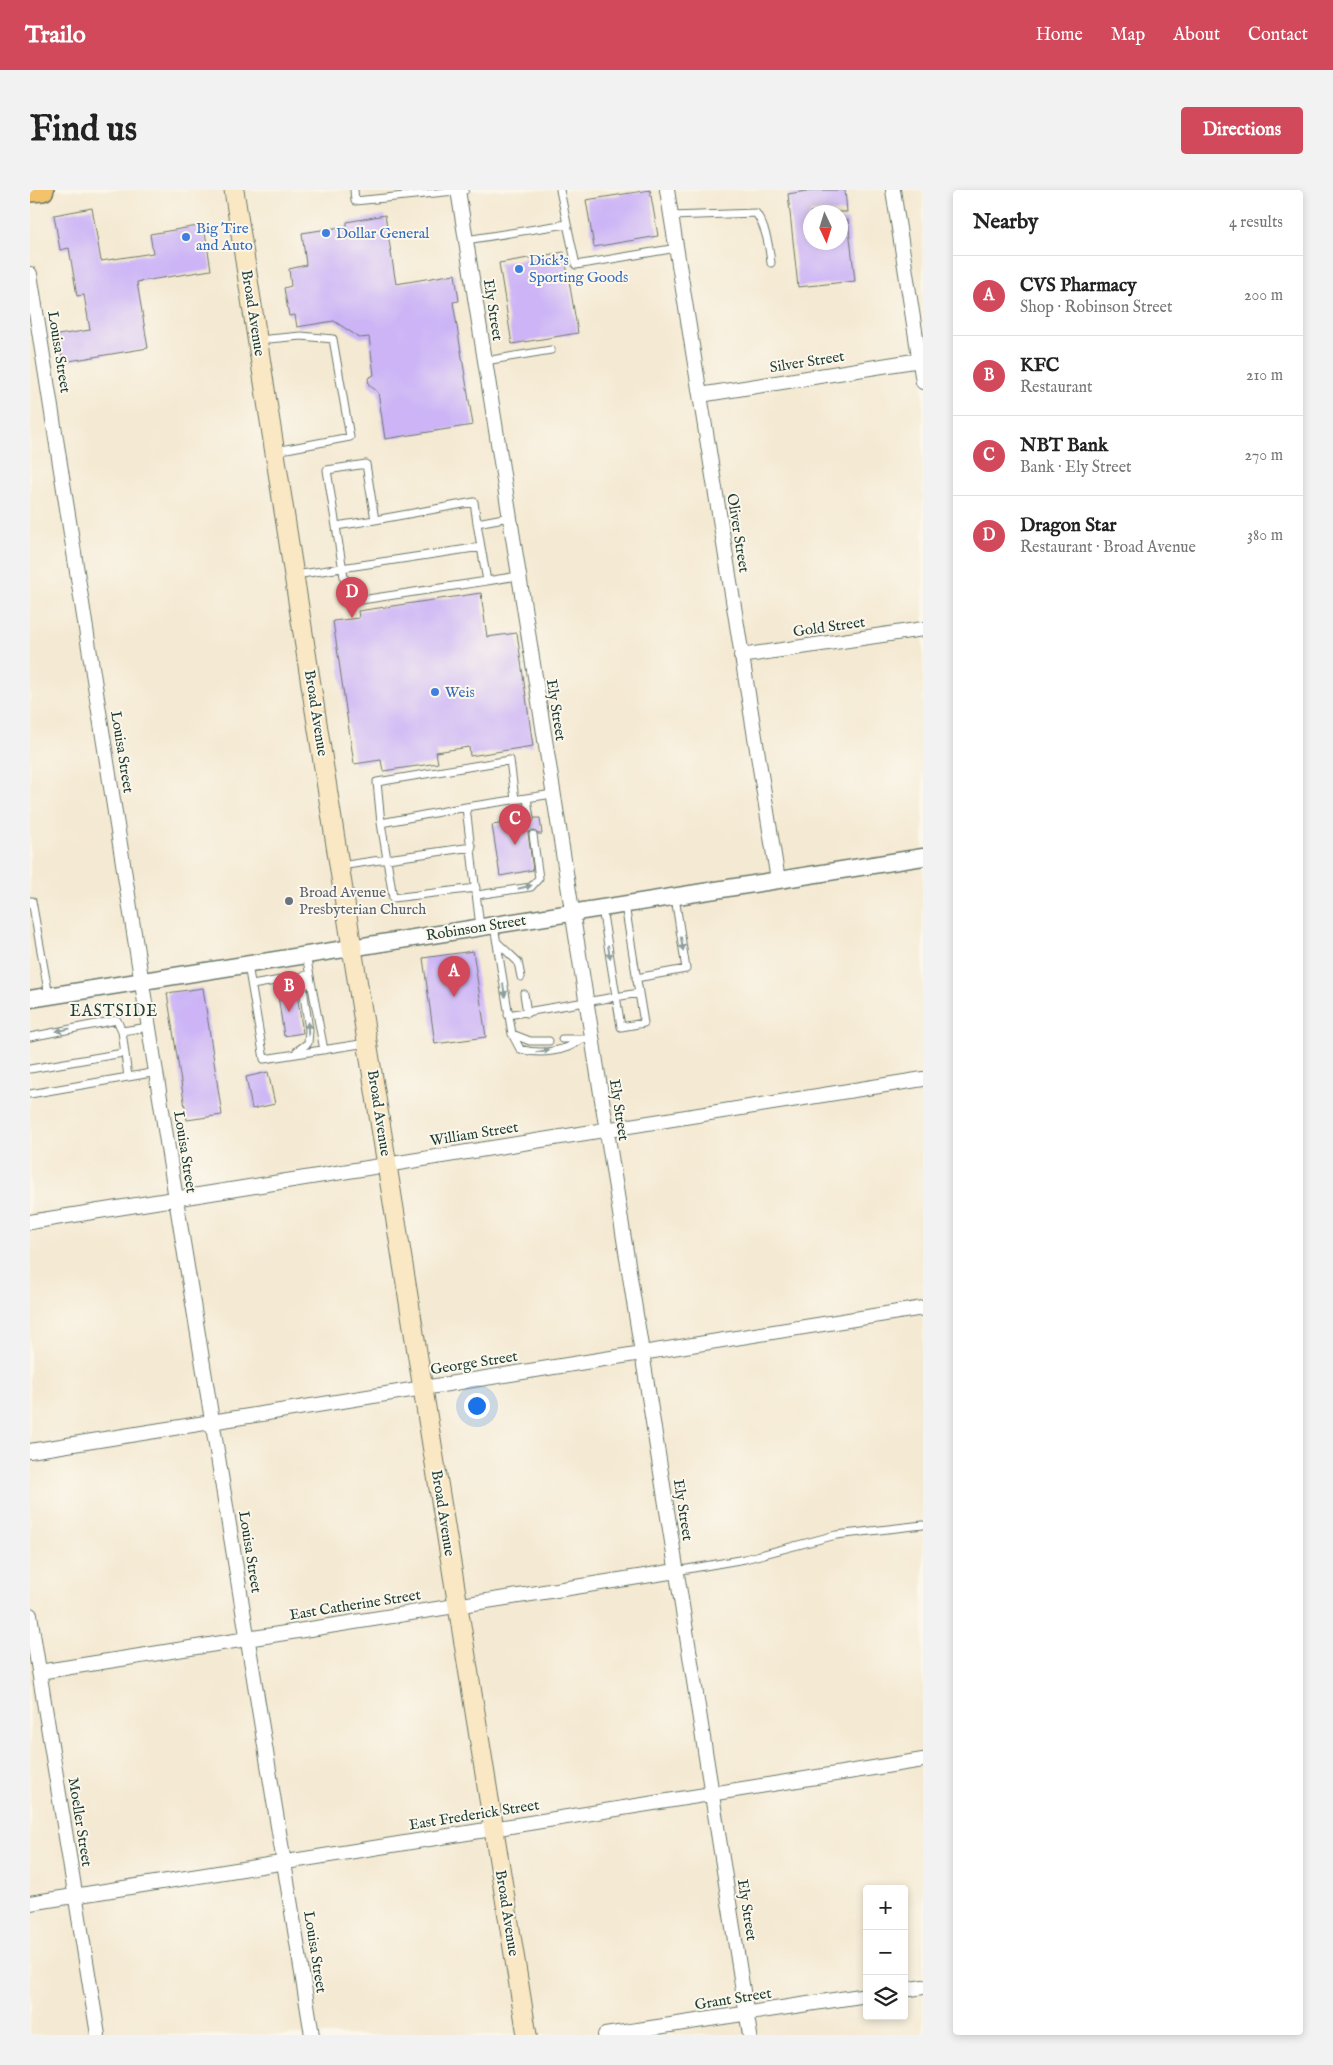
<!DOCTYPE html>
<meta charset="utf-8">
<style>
:root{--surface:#fff;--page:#f2f2f2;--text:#222;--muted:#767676;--line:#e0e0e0;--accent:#d1495b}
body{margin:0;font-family:"IM FELL English",serif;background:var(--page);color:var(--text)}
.controls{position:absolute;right:15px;bottom:15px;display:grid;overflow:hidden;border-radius:5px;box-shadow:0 2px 8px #0003}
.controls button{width:45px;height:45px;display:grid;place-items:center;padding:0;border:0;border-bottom:1px solid var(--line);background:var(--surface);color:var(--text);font:25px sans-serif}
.compass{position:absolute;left:773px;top:15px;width:45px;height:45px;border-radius:50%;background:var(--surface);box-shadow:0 2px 8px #0003;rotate:176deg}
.you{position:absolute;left:446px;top:1215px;width:18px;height:18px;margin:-12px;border:4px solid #fff;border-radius:50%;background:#1a73e8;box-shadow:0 0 0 8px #1a73e833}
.badge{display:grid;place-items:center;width:32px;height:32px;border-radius:50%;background:var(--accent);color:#fff;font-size:16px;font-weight:700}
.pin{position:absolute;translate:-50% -41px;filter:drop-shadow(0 1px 2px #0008)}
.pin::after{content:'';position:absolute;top:26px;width:18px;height:15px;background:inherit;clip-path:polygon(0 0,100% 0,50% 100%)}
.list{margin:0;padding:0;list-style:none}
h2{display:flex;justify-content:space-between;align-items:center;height:65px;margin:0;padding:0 20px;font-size:21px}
h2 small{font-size:16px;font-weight:400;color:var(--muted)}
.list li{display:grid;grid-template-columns:32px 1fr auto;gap:15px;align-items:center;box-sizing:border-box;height:80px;padding:0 20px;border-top:1px solid var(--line)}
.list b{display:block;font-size:19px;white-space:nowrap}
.list p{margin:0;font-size:16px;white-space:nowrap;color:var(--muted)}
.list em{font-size:16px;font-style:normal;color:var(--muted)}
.icon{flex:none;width:28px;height:28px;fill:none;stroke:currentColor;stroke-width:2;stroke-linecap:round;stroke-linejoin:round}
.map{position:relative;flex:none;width:893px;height:1845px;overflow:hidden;border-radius:5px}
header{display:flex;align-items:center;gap:30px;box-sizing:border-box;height:70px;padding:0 25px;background:var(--accent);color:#fff}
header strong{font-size:24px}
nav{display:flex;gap:28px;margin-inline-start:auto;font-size:18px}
.intro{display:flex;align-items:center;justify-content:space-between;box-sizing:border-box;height:120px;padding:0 30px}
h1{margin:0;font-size:35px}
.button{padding:12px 22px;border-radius:5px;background:var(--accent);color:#fff;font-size:18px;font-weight:700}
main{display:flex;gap:30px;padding:0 30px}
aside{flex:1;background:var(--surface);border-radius:5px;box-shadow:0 2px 8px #0003}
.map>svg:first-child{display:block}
.building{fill:#ccb4f6}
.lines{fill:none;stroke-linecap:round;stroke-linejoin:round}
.service-casing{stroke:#6a796b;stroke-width:9}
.minor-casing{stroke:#6a796b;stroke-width:16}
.tertiary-casing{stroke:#6a796b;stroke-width:19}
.secondary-casing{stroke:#6a796b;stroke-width:21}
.primary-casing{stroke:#6a796b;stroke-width:24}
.service{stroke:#fff;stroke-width:7}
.minor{stroke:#fff;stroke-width:14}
.tertiary{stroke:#fff;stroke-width:16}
.secondary{stroke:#fae7c3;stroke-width:19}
.primary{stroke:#f3c26a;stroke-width:21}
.oneway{fill:#8f9e9a}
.shop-dot{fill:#3f7fe0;stroke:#fbf7ec;stroke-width:2}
.worship-dot{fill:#6b7280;stroke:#fbf7ec;stroke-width:2}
.labels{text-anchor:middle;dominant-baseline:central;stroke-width:4;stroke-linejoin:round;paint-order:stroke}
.shop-label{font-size:15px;fill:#366cbe;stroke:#fbf7ec;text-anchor:start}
.street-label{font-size:15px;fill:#1f3d34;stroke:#fbf7ec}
.worship-label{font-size:15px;fill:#5b616d;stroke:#fbf7ec;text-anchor:start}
.neighbourhood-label{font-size:16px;letter-spacing:1px;fill:#1f3d34;stroke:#fbf7ec}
</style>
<header>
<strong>Trailo</strong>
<nav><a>Home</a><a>Map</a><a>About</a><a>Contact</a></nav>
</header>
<div class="intro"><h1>Find us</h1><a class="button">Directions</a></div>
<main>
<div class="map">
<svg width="893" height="1845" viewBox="0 0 893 1845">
<rect width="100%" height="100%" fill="#fbf7ec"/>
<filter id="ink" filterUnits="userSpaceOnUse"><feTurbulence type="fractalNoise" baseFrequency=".02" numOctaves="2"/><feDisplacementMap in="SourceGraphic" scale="10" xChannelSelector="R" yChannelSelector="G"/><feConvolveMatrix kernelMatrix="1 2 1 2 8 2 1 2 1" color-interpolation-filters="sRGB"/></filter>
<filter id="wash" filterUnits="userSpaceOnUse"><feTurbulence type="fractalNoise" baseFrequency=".0096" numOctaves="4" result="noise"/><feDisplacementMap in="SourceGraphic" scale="20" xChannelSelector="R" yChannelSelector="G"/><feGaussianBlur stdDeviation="1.12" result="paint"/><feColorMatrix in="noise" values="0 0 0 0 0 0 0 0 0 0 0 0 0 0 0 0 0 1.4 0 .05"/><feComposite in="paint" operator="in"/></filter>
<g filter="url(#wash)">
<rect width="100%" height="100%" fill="#f4e9d2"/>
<g id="blocks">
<path class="building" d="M620 0 628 46 564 57 556 10Z
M782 0H815L817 22H780V52H810V31L818 30 825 91 768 97 758 4Z
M62 18 71 71 123 63 120 44 174 35 181 80 107 92 118 158 33 172 28 145 60 140 54 105 47 106 39 58 30 60 24 25Z
M355 25 366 94 425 84 429 111 423 112 443 235 355 249 348 202 339 195 338 188 344 185 339 147 330 148 304 131 267 137 265 125 259 126 254 98 261 96 259 79 276 75 272 43 317 36V32Z
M534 62 548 143 482 154 469 73Z
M451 403 457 447 487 443 503 556 440 566 439 557 406 562 408 573 353 581 351 570 324 574 303 431 329 428 328 421Z
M505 628H510L512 644H508L503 640 498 643 503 680 470 686 462 635 495 630 501 634Z
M443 761 456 847 405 854 393 768Z
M266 797 273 843 254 846 247 799Z
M173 798 192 925 157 930 137 803Z
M238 882 245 914 222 919 216 887Z"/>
</g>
</g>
<g filter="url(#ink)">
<use href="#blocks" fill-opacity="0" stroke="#6a796b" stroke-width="1"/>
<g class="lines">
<defs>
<path id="service" d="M324 0 325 11 435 0
M641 26 726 23C736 38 739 55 741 73
M537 34 546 75 647 58
M436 50 537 34 530 0
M228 150 271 146 303 149 320 247 246 261
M455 171 521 160
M345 330 444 312 447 333 479 327
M447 333 451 357
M306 336 345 330 336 274 297 280 318 412 457 391
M265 385 451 357 457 391 488 386
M497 608 500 629
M351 633 347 592 480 570 485 610
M442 657 357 669 363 708 446 698
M310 676 357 669 351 633 436 617
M447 705 501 697 509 688 503 645
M0 711H2L19 806
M572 718 591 837 614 833 609 803
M464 736 482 844 500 851H519
M450 737 436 617 523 604
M467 752 488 772 491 787
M276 765 294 860
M218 775 234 869 337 853
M606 788 656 779 645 707
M222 795 279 785
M494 804 497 823
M478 825 609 803 595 715
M92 841 119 837
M482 844 490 859C509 865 536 862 552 849
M0 847 87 830 92 841 98 887
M532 849H554
M267 861 278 853 279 840 273 798 280 788
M0 879 93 863
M0 904 127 882
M646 1381 715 1369 806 1345 893 1335"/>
<path id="minor" d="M428 0 720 1845
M637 0 748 690
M863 0 893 192
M0 84 146 1009 282 1845
M670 205 890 170
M711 466 893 439
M0 1032 893 889
M0 1261 893 1118
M0 1425 68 1845
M9 1482 646 1381
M0 1713 893 1570
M874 1800 893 1797
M575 1845 837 1805"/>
<path id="tertiary" d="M0 809 893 667"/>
<path id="secondary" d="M204 0 322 758 497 1845"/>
<path id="primary" d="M0 1 13 0"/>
</defs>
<use href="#service" class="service-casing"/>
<use href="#minor" class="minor-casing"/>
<use href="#tertiary" class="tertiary-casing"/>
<use href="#secondary" class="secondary-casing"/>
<use href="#primary" class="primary-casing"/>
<use href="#service" class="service"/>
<use href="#minor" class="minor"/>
<use href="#tertiary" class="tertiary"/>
<use href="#secondary" class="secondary"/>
<use href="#primary" class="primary"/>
</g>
<defs><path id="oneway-solid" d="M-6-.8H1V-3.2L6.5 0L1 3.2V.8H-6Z" transform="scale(1.25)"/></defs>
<g class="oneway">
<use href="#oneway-solid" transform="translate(495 697) rotate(-14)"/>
<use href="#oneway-solid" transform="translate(652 754) rotate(81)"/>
<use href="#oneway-solid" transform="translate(579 762) rotate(82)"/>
<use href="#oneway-solid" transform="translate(474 800) rotate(81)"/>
<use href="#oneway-solid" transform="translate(278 839) rotate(-93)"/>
<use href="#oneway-solid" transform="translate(33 840) rotate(169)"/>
<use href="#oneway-solid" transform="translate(513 861) rotate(-9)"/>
</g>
</g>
<g class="shop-dot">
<circle cx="296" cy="43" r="5"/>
<circle cx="156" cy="47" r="5"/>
<circle cx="489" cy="79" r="5"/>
<circle cx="405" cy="502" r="5"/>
</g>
<circle class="worship-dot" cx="259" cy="711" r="5"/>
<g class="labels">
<g class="shop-label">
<text x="166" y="38">Big Tire<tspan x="166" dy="17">and Auto</tspan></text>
<text x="306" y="43">Dollar General</text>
<text x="499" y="70">Dick's<tspan x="499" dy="17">Sporting Goods</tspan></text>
<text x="415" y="502">Weis</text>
</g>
<g class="street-label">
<text transform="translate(463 120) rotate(81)">Ely Street</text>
<text transform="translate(223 123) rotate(81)">Broad Avenue</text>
<text transform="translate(29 162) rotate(81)">Louisa Street</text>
<text transform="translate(777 172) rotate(-9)">Silver Street</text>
<text transform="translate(708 343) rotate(81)">Oliver Street</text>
<text transform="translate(799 437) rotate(-8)">Gold Street</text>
<text transform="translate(526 520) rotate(81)">Ely Street</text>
<text transform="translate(286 523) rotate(81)">Broad Avenue</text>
<text transform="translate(92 562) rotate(81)">Louisa Street</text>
<text transform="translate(446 738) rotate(-9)">Robinson Street</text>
<text transform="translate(589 920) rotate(81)">Ely Street</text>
<text transform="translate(349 923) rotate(81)">Broad Avenue</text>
<text transform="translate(444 944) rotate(-9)">William Street</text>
<text transform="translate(155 962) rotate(81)">Louisa Street</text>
<text transform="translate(444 1173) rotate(-9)">George Street</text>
<text transform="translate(653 1320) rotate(81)">Ely Street</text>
<text transform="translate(413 1323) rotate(81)">Broad Avenue</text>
<text transform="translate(220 1362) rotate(81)">Louisa Street</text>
<text transform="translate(325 1415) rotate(-9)">East Catherine Street</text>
<text transform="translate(444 1625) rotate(-9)">East Frederick Street</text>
<text transform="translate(50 1632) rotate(81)">Moeller Street</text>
<text transform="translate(717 1720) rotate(81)">Ely Street</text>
<text transform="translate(477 1723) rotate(81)">Broad Avenue</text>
<text transform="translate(285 1762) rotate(81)">Louisa Street</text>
<text transform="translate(703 1809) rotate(-9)">Grant Street</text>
</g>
<g class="worship-label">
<text x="269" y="702">Broad Avenue<tspan x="269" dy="17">Presbyterian Church</tspan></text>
</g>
<g class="neighbourhood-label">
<text x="84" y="822">EASTSIDE</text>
</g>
</g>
</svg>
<div class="controls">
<button>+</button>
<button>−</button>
<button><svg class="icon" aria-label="layers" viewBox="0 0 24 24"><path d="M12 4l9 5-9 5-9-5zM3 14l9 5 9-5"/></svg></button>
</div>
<svg class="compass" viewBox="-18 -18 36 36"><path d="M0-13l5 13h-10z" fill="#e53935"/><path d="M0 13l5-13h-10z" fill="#767676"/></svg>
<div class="you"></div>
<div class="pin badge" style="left:424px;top:807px">A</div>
<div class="pin badge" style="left:259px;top:822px">B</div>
<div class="pin badge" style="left:485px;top:655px">C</div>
<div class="pin badge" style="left:322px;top:428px">D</div>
</div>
<aside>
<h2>Nearby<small>4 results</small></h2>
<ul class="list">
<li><span class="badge">A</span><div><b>CVS Pharmacy</b><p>Shop · Robinson Street</p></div><em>200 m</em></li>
<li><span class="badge">B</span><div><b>KFC</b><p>Restaurant</p></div><em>210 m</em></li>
<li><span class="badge">C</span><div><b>NBT Bank</b><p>Bank · Ely Street</p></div><em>270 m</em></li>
<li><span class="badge">D</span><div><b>Dragon Star</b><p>Restaurant · Broad Avenue</p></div><em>380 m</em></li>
</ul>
</aside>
</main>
